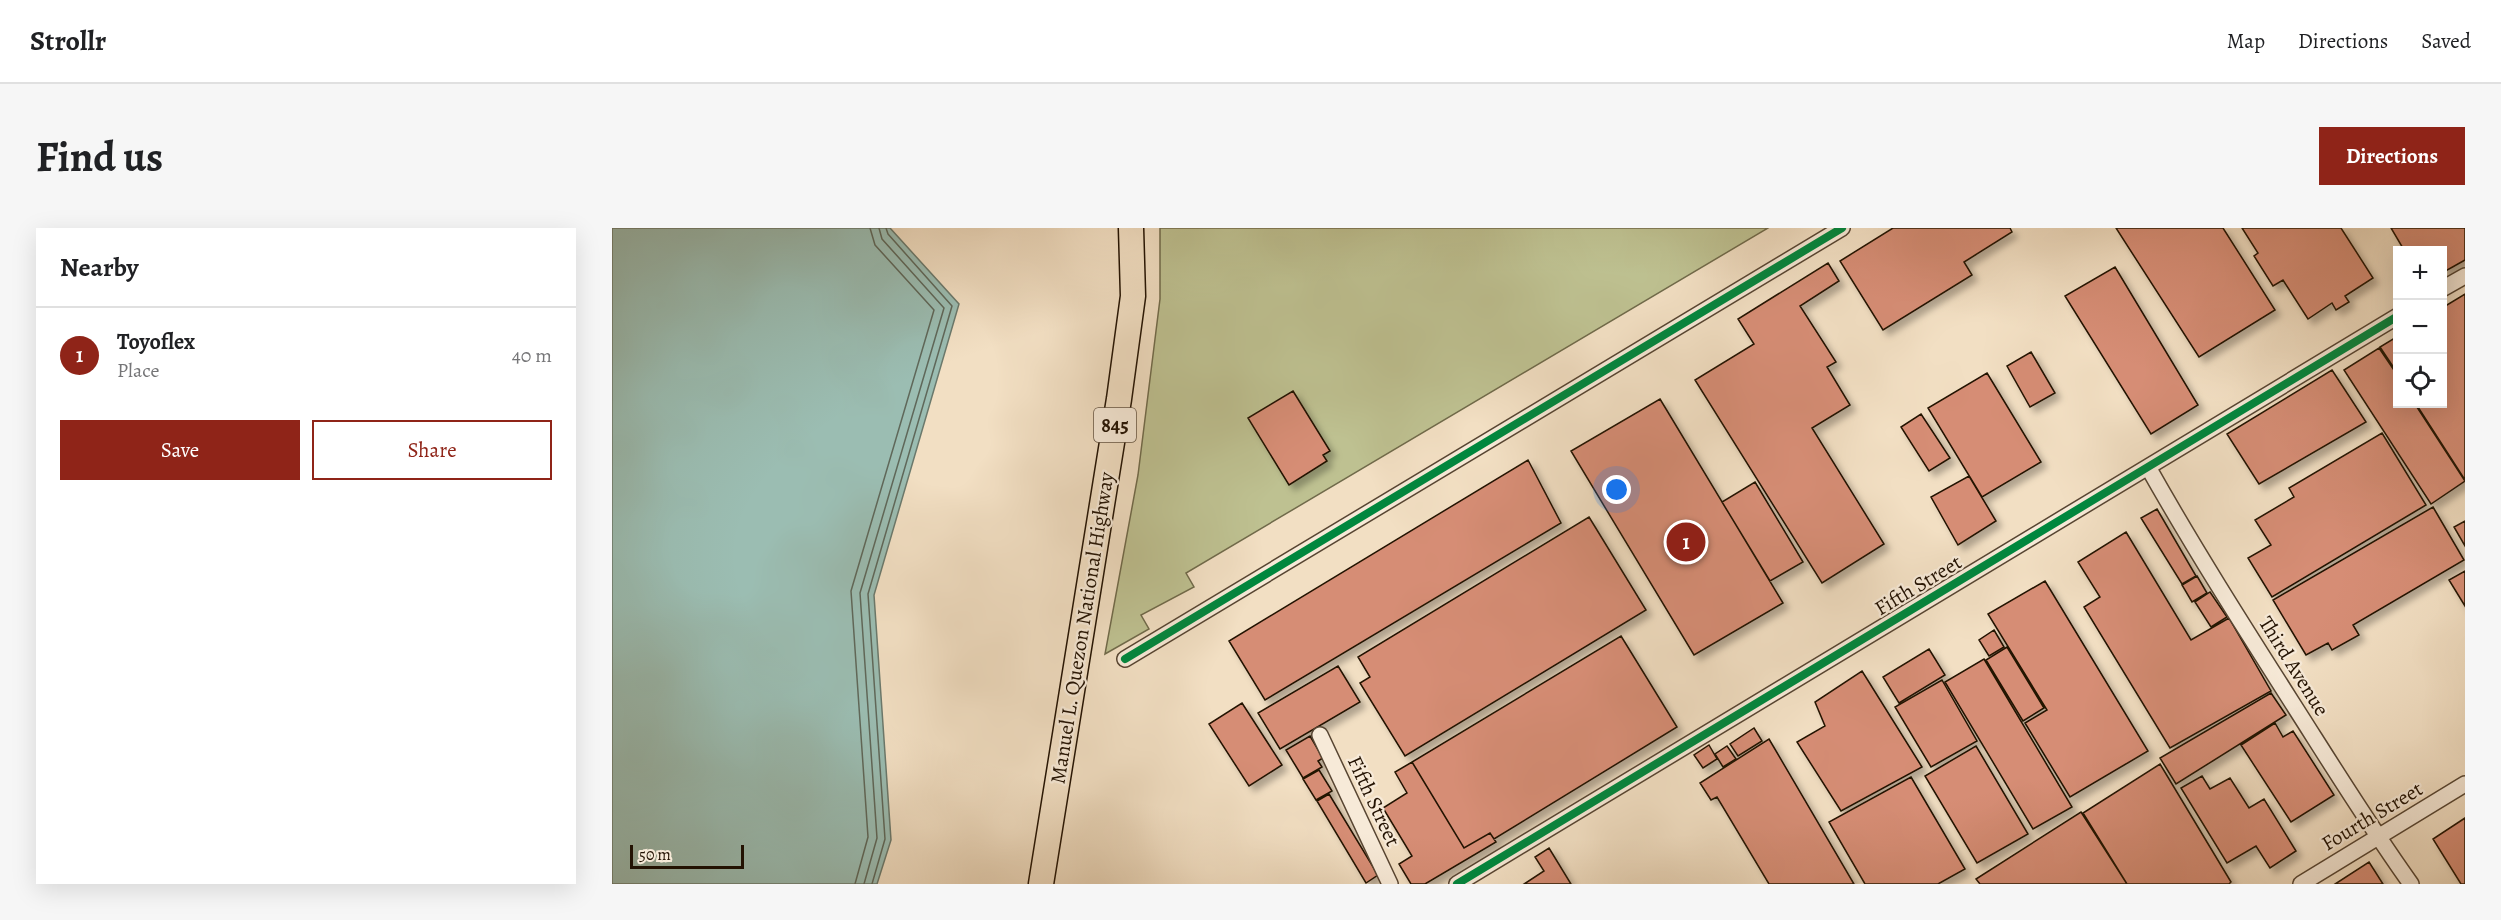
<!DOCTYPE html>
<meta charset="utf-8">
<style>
:root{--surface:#fff;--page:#f6f6f6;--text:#202124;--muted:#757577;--line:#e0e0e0;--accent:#8f2418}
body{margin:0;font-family:Alegreya,serif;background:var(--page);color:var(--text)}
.controls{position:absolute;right:18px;top:18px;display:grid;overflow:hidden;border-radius:0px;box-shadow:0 6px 24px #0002}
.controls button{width:54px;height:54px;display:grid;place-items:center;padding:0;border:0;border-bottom:2px solid var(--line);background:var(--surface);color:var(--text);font:30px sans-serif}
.scale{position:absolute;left:18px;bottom:15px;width:114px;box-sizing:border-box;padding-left:6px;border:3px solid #231202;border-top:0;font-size:16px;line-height:21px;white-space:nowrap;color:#231202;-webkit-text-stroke:4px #f7ead8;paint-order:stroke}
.you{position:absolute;left:1005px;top:262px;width:21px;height:21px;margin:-15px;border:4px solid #fff;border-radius:50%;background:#1a73e8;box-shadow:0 0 0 9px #1a73e833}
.badge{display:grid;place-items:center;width:39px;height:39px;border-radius:50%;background:var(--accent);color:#fff;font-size:20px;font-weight:700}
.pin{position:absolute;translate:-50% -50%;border:3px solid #fff;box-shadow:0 2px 6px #0006}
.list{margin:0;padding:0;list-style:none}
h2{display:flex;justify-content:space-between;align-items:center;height:78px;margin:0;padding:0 24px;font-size:26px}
h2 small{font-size:20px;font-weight:400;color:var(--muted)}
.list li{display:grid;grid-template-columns:39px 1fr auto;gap:18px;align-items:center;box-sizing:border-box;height:96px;padding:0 24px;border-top:2px solid var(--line)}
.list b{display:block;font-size:22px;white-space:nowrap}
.list p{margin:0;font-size:20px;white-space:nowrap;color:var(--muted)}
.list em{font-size:20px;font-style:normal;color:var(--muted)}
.actions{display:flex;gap:12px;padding:18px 24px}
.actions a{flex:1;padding:14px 0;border:2px solid var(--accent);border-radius:0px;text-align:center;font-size:21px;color:var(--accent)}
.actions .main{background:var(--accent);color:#fff}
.icon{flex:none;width:33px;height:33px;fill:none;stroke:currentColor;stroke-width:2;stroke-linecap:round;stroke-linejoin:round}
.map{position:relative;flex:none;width:1853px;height:656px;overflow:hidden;border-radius:0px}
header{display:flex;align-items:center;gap:36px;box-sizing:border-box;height:84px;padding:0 30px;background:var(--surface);border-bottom:2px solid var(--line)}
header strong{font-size:28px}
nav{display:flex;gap:33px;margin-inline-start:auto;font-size:21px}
.intro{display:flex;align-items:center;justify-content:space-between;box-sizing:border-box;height:144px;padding:0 36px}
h1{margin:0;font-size:42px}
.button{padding:15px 27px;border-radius:0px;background:var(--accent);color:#fff;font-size:21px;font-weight:700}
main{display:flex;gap:36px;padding:0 36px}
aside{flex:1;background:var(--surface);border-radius:0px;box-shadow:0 6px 24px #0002}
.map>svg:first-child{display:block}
.green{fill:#bec191;stroke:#706a4a;stroke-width:1.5}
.water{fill:#9bbdb2;stroke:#6b796c;stroke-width:1.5}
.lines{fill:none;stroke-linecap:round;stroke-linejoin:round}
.shore{stroke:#5f685a;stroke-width:1.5}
.building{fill:#d68d74;stroke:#231202;stroke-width:1.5;filter:url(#shadow)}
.street-casing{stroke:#574532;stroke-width:18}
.primary-casing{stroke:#231202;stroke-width:27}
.street{stroke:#f7ead8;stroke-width:15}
.primary{stroke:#f2dfc3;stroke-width:24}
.cycleway-casing{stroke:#f7ead8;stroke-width:11}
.cycleway{stroke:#00873e;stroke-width:8}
.labels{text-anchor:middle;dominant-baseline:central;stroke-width:4.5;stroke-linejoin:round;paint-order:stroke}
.shield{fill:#f7ead8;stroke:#635342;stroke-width:1.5}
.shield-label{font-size:20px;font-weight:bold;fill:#231202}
.street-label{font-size:21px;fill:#231202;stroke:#f7ead8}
</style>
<header>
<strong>Strollr</strong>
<nav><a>Map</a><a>Directions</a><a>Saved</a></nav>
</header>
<div class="intro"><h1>Find us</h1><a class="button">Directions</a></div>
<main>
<aside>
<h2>Nearby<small></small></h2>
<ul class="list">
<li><span class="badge">1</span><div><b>Toyoflex</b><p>Place</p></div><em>40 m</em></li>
</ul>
<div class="actions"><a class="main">Save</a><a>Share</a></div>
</aside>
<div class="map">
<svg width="1853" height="656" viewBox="0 0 1853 656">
<defs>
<filter id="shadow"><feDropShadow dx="5.5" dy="5.5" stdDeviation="3" flood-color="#0004"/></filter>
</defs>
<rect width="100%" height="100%" fill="#f2dfc3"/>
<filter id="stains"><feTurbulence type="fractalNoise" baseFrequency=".00333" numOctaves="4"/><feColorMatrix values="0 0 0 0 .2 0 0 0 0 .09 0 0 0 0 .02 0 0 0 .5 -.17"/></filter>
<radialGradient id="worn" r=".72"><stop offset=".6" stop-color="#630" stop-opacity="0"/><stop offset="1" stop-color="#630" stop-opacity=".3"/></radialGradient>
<path class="green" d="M548 0H1156L574 345 582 359 529 387 537 401 493 426 526 247 548 71Z"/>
<path class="water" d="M0 0H278L347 76 262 367 279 612 265 656H0Z"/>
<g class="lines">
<path class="shore" d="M243 656 256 609 239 363 322 82 263 17 258 0
M252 656 265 610 248 365 332 80 270 11 267 0
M260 656 273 611 256 366 340 78 276 6 274 0"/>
</g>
<path class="building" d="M1281 0H1398L1400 4 1352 34 1360 47 1271 102 1228 33Z
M1504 0H1611L1663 82 1587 129Z
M1630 0H1729L1761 50 1733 68 1737 74 1724 82 1720 75 1696 91 1671 52 1661 58 1642 28 1646 25Z
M1779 0H1853V32L1830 45V22H1792Z
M1216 35 1227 53 1188 78 1224 134 1215 139 1238 177 1200 200 1272 316 1210 355 1083 152 1142 116 1126 91Z
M1503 39 1586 177 1539 206 1453 68Z
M1853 66V252L1804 176H1830V80Z
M1786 108V146L1768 119Z
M1767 120 1786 148V176H1803L1853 253 1819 276 1732 142Z
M1419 124 1443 165 1418 179 1395 138Z
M1720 142 1754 194 1647 256 1615 206Z
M1375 145 1429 234 1370 269 1316 180Z
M681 163 718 223 711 227 715 233 677 257 636 190Z
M1048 171 1171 375 1082 427 959 223Z
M1309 186 1338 230 1317 243 1289 199Z
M1770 205 1814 277 1660 369 1636 330 1659 317 1643 292 1682 269 1677 260Z
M916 232 949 295 653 472 617 413Z
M1357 248 1384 293 1346 317 1319 269Z
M1143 254 1191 334 1158 353 1110 274Z
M1821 279 1852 332 1741 397 1747 407 1720 422 1716 415 1694 427 1661 372Z
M1545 281 1584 348 1570 356 1529 290Z
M977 289 1034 382 793 528 748 455 758 449 746 429Z
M1853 293V318L1842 299Z
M1514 304 1579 412 1617 390 1659 463 1558 520 1472 379 1488 369 1466 334Z
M1853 343V378L1837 352Z
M1585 348 1595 365 1580 374 1570 357Z
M1433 353 1536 523 1458 569 1413 495 1435 482 1376 386Z
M1598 364 1615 389 1599 399 1583 374Z
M1382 402 1392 419 1377 428 1367 412Z
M1009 408 1065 499 882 611 878 605 852 620 800 534Z
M1395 419 1432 480 1411 493 1374 432Z
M1317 421 1333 447 1287 475 1271 449Z
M1372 431 1460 579 1421 601 1333 454Z
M726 438 748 474 668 521 646 485Z
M1250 443 1310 539 1229 583 1185 514 1213 498 1203 474Z
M1330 452 1365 513 1319 539 1283 479Z
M1659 465 1674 487 1564 556 1548 530Z
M630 475 670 537 637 558 597 496Z
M1663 495 1671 509 1681 503 1722 567 1679 594 1629 517Z
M1142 500 1150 513 1126 528 1118 516Z
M698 508 711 530 706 533 710 539 691 550 674 522Z
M1157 511 1242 656H1157L1105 569 1099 572 1088 555Z
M1097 517 1105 531 1091 540 1082 527Z
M1115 518 1124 531 1111 539 1103 526Z
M1364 518 1416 606 1365 635 1313 548Z
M800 534 852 620 878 605 884 614 813 656H799L787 636 800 628 771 580 795 565 783 544Z
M1548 536 1619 654 1617 656H1515L1471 585Z
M707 542 720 563 704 572 691 551Z
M1590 548 1598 561 1618 550 1637 580 1652 571 1684 623 1658 640 1644 618 1615 635 1569 560Z
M1299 549 1353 641 1326 656H1253L1217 594Z
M717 566 766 647 754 655 705 573Z
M1469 584 1515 656H1368L1364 651Z
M1853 590V656H1849L1821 611Z
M937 620 959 656H912L932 643 923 629Z
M1757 634 1771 656H1723Z"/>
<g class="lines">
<defs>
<path id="street" d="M1830 61 1853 48
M1536 239C1581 319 1630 396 1679 473 1718 534 1756 596 1799 656
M513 431 1230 0
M708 507 778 656
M845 656 1786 88
M1689 656 1853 556"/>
<path id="primary" d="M429 656 507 171 521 68 519 0"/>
</defs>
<use href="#street" class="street-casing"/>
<use href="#primary" class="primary-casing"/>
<use href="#street" class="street"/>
<use href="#primary" class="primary"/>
<defs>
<path id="cycleway" d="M513 431 1230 0
M845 656 1786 88"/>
</defs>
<use href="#cycleway" class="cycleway-casing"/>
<use href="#cycleway" class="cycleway"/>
</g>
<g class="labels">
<rect class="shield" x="482" y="180" width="42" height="34" rx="4.5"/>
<g class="shield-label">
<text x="503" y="197">845</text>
</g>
<g class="street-label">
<text transform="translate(1306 357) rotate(-31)">Fifth Street</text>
<text transform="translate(470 400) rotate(-81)">Manuel L. Quezon National Highway</text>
<text transform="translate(1682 438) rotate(58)">Third Avenue</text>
<text transform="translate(762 573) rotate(65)">Fifth Street</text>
<text transform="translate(1760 588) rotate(-31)">Fourth Street</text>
</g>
</g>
<rect width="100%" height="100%" filter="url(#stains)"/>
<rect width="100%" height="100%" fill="url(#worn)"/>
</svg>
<div class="controls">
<button>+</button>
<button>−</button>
<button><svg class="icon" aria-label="locate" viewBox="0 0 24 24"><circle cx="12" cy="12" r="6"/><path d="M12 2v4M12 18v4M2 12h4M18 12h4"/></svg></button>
</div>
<div class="scale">50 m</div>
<div class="you"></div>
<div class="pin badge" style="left:1074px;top:314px">1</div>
</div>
</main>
